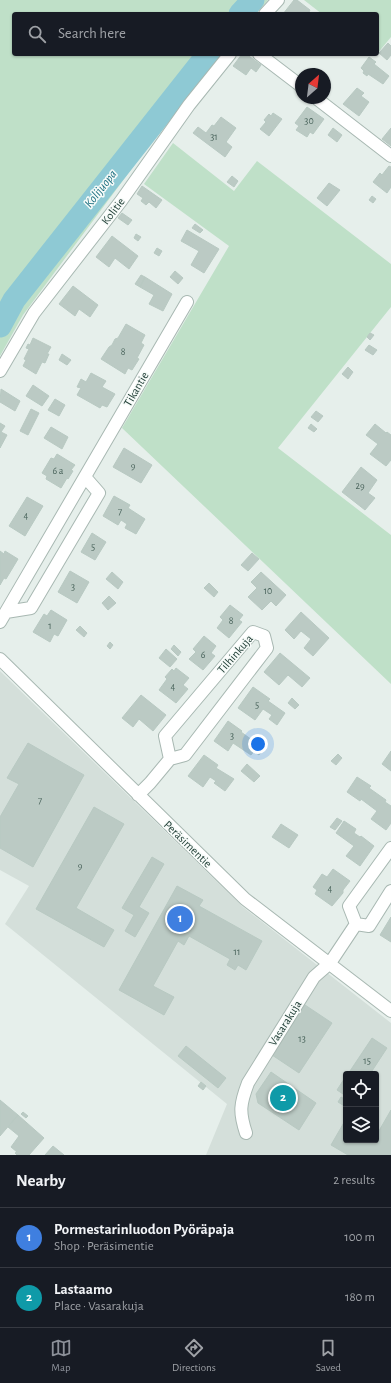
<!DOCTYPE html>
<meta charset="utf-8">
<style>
:root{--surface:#171b24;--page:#20242c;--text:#f1f3f6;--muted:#9ea1a6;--line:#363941;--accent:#8c9099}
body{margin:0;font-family:"Alegreya Sans",sans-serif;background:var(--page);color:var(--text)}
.controls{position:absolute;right:12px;bottom:12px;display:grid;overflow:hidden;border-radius:4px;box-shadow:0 1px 3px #0004}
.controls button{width:36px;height:36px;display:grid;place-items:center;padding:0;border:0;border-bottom:1px solid var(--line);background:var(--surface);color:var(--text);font:20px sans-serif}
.compass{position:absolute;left:295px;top:68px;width:36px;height:36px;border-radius:50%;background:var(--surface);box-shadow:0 1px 3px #0004;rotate:28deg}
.you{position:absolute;left:258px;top:744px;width:14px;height:14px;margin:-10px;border:3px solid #fff;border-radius:50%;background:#1a73e8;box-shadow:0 0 0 6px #1a73e833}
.badge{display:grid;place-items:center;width:26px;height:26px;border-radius:50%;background:var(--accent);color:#fff;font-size:13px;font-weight:700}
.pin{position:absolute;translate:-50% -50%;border:2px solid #fff;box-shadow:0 1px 4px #0006}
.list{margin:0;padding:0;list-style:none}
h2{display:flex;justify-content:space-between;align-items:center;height:52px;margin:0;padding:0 16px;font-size:17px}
h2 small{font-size:13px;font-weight:400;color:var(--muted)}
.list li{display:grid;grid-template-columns:26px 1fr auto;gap:12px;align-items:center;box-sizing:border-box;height:60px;padding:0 16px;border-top:1px solid var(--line)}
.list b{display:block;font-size:15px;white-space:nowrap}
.list p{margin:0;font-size:13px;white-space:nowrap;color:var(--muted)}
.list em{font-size:13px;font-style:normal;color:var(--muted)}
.icon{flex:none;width:22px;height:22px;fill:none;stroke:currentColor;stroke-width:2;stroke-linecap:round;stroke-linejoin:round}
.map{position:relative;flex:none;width:391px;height:1155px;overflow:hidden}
.search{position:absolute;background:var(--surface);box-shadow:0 1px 3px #0004;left:12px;right:12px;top:12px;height:44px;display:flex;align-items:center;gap:10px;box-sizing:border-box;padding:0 14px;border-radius:4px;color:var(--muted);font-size:15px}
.sheet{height:172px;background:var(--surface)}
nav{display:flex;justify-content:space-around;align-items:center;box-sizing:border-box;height:56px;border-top:1px solid var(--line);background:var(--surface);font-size:11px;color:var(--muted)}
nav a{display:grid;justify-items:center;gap:2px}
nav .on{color:var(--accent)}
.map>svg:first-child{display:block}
.built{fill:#d4dfda;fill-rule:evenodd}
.green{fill:#bfe0c8}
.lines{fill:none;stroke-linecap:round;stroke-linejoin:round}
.river{stroke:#8ec9d4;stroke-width:23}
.building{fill:#bbcac4;stroke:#b8c9c2}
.minor-casing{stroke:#a8b8b2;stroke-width:14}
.minor{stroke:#fff;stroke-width:12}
.labels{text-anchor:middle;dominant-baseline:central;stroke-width:3;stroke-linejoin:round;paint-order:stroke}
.number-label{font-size:10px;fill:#4a645c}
.street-label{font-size:12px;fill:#24423a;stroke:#f7fbf9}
.water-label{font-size:13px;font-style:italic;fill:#1c6f80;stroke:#f7fbf9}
</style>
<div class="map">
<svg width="391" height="1155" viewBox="0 0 391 1155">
<rect width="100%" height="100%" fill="#e6efeb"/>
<path class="built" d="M0 671 243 907 391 1023V1155H206L227 1104 5 924 29 886 0 870ZM346 1074H376V1140H346Z"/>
<path class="green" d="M0 0H268L256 14H14V54H222L185 97 23 315 0 356Z
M304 0H391V37L377 54V14H322Z
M173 143 234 191 257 161 391 264V307L278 448 391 535V684L122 428 229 246 144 184Z"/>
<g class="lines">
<path class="river" d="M240 14 253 0
M0 326 14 300 208 54"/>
</g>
<path class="building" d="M294 0H297L310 10 309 12 312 14H283Z
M388 43 391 46V55L387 60 379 53Z
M242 54H246L261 65 256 72 251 68 246 75 233 66Z
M369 57 376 62 374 64 389 76 383 84 368 74 367 76 363 73 364 71 361 68Z
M357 88 364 93 361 96 369 102 359 116 343 104Z
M307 107 324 119 313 134 310 132 307 137 296 130 299 126 295 123Z
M273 113 282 119 269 136 260 129 266 122 264 120 269 114 271 116Z
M221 117 236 128 226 142 232 147 225 157 193 133 198 127 206 133 212 125 214 126Z
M333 128 342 135 337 142 328 135Z
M391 128V146L382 139Z
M389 166 391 167V187L387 193 373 182 380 173 382 175Z
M232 176 238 181 234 187 227 182Z
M329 183 340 190 327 206 317 198Z
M142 186 162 200 156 208 149 202 146 205 141 201 143 198 137 194Z
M372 196 376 199 373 203 369 200Z
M122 213 132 220 128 225 118 218Z
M195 224 203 230 200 233 192 228Z
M187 230 219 249 204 273 191 265 199 251 181 241Z
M136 234 141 237 138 241 134 238Z
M112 236 138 256 129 269 115 258 109 267 96 257Z
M157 248 162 251 159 256 154 253Z
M175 271 183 278 178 284 170 277Z
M141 275 145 277 140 287 135 284Z
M145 277 172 294 163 311 149 304 154 295 140 287Z
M73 286 98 305 90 317 79 309 75 316 59 304Z
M126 324 145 335 141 343 144 345 137 358 139 359 132 370 128 368 125 374 101 359 109 347 112 345 115 339 118 338Z
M370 333 374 335 370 340 367 337Z
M33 338 51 347 47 354H49L45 363 42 362 36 374 23 366 26 360 24 359 29 349 26 348 28 344 30 345Z
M369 345 377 350 373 355 365 350Z
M62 354 71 360 67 365 59 360Z
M348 367 353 372 348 379 342 374Z
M91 373 106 381 102 387 115 394 107 407 102 405 100 408 77 395 81 388 77 387 81 379 86 382Z
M33 385 49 396 42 406 26 396Z
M1 389 20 401 15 411 0 402Z
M55 399 65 405 59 416 48 410Z
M31 409 39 413 28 435 20 431Z
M316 411 323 416 318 422 311 417Z
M0 423 5 426 1 432 7 435 0 448Z
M311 424 317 429 314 432 308 428Z
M375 424 386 433 387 432 391 435V460L386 466 370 454 378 444 366 435Z
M51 427 68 437 62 449 44 438Z
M124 448 152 465 141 483 113 467Z
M57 454 75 465 71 470 73 471 68 479 67 478 61 488 46 479 47 476 42 473 51 458 54 459Z
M361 467 377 480 368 493 375 498 365 510 342 492Z
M114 496 130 505 128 508 145 519 136 534 125 528 127 524 121 520 118 525 103 516Z
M27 497 43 506 25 536 9 526Z
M92 533 106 542 95 560 81 552Z
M0 551 4 554 5 551 18 559 6 579 4 578 0 585Z
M252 553 259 559 248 571 241 565Z
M70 571 89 582 77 603 58 592Z
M112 572 123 582 118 589 106 579Z
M261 572 286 595 276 606 271 601 262 610 248 597 257 588 251 582Z
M209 583 218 592 214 597 204 588Z
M109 596 116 603 108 610 102 603Z
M230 605 243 615 239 620 242 622 229 638 217 628 223 620 220 617Z
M51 610 67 620 58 636 54 634 50 642 33 632 44 614 47 616Z
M301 612 329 638 313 656 304 648 311 639 301 631 294 639 285 630Z
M80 626 87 633 84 637 76 630Z
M204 636 216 646 211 653 215 656 203 670 189 659 196 652 193 649Z
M110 642 113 645 110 649 107 646Z
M174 645 181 652 178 656 171 649Z
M166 649 177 659 170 667 159 658Z
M280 653 310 678 302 687 288 675 279 685 264 672Z
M176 668 189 678 183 685 188 689 176 703 159 690 167 679 165 677 172 669 174 671Z
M253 687 270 699 268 701 285 713 277 725 269 719 272 715 263 709 255 720 238 708Z
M141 695 166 715 153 731 139 719 133 727 122 718Z
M292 698 299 705 295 709 288 703Z
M228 721 242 731 241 732 259 745 251 755 233 743 228 751 214 741Z
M28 743 84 775 33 867 0 848V817L19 784 7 778Z
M260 746 263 749 259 755 255 752Z
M391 751V771L382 764Z
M338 754 342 758 336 765 331 761Z
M204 755 218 765 216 768 234 779 225 791 214 783 216 781 210 777 203 787 188 776Z
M247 764 260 776 254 782 241 771Z
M357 777 371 786 369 788 386 800 385 802 391 806V823L386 830 371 819 377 811 361 799 360 801 347 792Z
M94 807 124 824 76 908 114 930 104 947 36 909Z
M337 818 342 821 335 830 330 827Z
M344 821 356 829 354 833 360 837 361 836 374 846 360 866 346 856 354 846 336 833Z
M281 824 298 835 289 848 272 837Z
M152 857 164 864 139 907 149 913 135 937 125 931 134 915 122 908Z
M333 869 350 881 343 890V893L332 906 315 894 317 890 313 887 322 874 327 877Z
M177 886 203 900 199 906 262 941 246 970 238 965 235 970 227 965 230 959 189 936 184 945 178 941 153 986 174 997 164 1015 119 990Z
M391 917V942L380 935Z
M305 1005 332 1023 299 1073 272 1055Z
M372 1038 387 1048 370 1074H348Z
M186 1046 226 1078 218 1088 178 1056Z
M271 1072 316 1103 299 1130 258 1103 256 1094Z
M346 1076V1096L337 1090Z
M201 1082 206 1086 203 1090 198 1086Z
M341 1097 346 1100V1107L338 1102Z
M0 1100 18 1115 0 1136Z
M391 1110V1155H348L331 1145 346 1119V1140H369L373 1142 374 1140H376V1136Z
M23 1112 28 1116 26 1118 21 1114Z
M18 1115 44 1138 29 1155H17L15 1153 17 1152 11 1147 19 1136 8 1127Z
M53 1146 64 1155H45Z"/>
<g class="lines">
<defs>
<path id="minor" d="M265 14 278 0
M259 54 301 86
M316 98 391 156
M0 371 34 313 121 201 189 105 230 54
M6 612 31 608 99 493 85 477
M0 622 187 302
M0 659 245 899 391 1011
M138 795 150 783 170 759 185 755 267 648 264 636 253 632 165 736 170 759
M356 924 349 906 391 848
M356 924 369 926 391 891
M246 1133C239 1112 240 1104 248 1083L314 977 330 963 356 924"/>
</defs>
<use href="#minor" class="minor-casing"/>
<use href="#minor" class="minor"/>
</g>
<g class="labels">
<g class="number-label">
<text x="309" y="121">30</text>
<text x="214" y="137">31</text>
<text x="123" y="352">8</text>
<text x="133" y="466">9</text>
<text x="58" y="471">6 a</text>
<text x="360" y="486">29</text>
<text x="120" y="512">7</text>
<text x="26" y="516">4</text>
<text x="93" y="547">5</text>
<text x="73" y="587">3</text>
<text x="268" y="591">10</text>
<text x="231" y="621">8</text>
<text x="50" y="626">1</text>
<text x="203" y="655">6</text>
<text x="173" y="687">4</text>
<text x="257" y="705">5</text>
<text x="232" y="736">3</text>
<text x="40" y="801">7</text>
<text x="80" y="866">9</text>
<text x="330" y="889">4</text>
<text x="237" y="952">11</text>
<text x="302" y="1039">13</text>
<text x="367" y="1061">15</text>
</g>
<g class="street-label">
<text transform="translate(113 211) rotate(-53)">Kolitie</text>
<text transform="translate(136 389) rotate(-60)">Tikantie</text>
<text transform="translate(235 654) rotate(-49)">Tilhinkuja</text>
<text transform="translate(188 844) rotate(44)">Peräsimentie</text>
<text transform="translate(285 1023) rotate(-58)">Vasarakuja</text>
</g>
<g class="water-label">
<text transform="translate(101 189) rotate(-52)">Kolijuopa</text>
</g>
</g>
</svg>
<div class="controls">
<button><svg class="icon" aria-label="locate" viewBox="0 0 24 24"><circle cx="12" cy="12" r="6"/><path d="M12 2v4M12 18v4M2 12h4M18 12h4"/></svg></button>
<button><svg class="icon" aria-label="layers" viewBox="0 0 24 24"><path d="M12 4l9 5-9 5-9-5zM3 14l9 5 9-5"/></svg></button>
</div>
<svg class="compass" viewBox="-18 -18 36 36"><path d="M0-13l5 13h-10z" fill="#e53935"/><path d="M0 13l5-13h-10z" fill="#9ea1a6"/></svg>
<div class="you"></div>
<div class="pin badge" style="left:180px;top:919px;background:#3f7fe0">1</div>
<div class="pin badge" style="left:283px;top:1098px;background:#0f9aa8">2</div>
<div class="search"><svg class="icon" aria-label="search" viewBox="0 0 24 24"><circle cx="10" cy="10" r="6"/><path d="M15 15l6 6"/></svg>Search here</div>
</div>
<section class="sheet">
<h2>Nearby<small>2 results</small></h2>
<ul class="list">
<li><span class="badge" style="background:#3f7fe0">1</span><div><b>Pormestarinluodon Pyöräpaja</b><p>Shop · Peräsimentie</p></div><em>100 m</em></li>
<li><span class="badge" style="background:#0f9aa8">2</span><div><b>Lastaamo</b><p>Place · Vasarakuja</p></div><em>180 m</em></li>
</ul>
</section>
<nav>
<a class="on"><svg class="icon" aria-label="map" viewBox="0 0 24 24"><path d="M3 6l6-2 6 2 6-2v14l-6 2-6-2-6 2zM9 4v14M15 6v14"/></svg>Map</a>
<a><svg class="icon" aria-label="directions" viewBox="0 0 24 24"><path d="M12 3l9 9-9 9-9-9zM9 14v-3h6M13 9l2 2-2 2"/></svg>Directions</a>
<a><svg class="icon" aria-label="saved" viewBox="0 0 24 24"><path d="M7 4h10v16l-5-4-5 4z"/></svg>Saved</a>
</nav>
